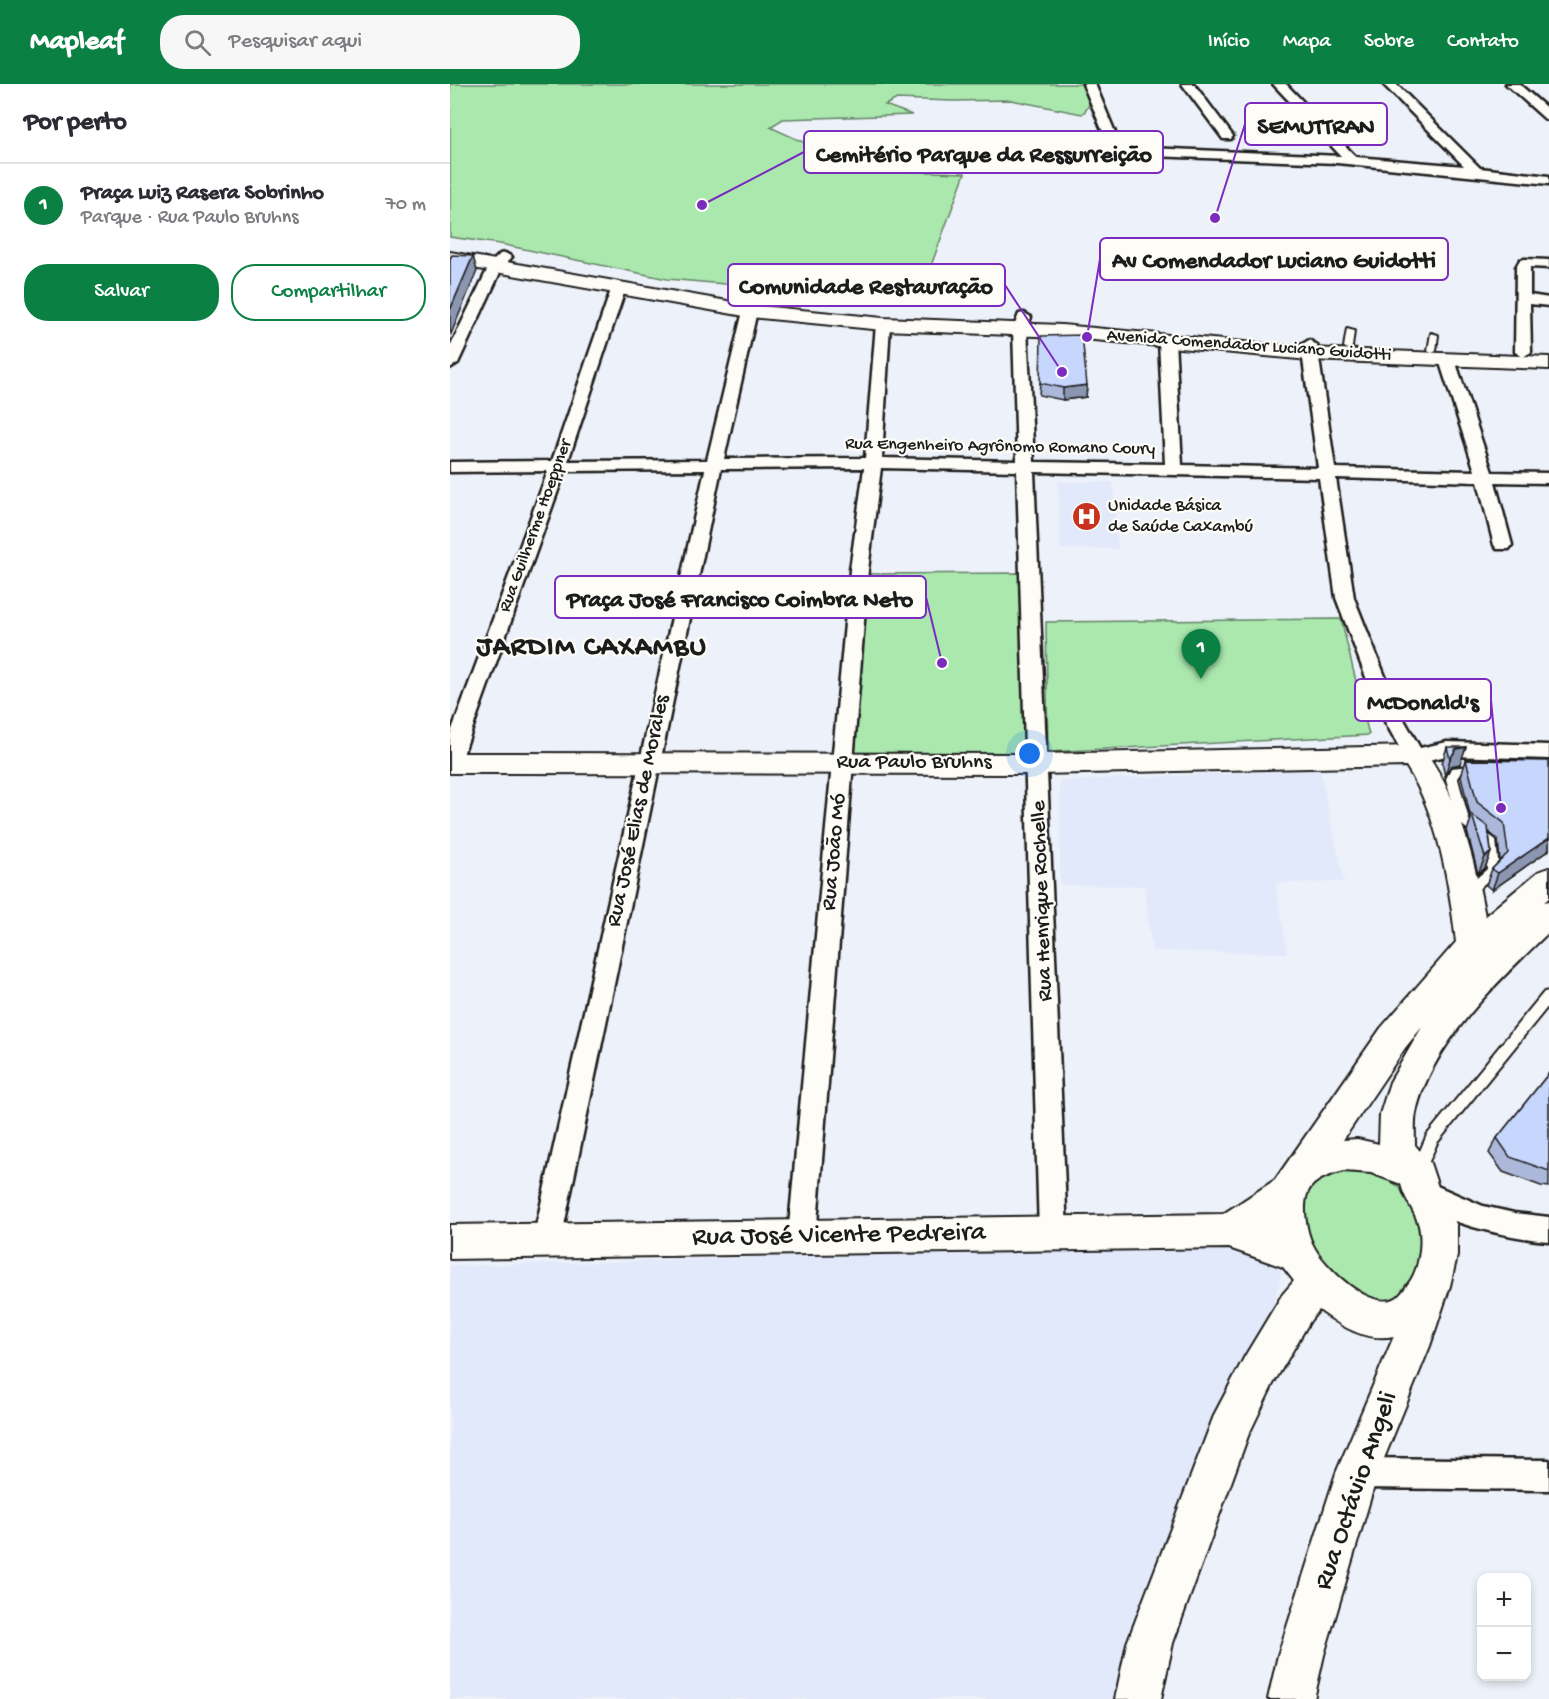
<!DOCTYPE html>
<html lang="pt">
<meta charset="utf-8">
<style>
:root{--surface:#fff;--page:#f7f7f7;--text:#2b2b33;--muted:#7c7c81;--line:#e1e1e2;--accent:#0b8043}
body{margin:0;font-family:"Gochi Hand",sans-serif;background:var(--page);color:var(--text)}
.controls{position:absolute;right:18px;bottom:18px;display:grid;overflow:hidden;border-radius:12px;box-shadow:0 3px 9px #0003}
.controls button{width:54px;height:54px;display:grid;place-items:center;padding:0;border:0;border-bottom:2px solid var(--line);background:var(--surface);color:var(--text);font:30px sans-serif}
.you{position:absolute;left:580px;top:670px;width:21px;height:21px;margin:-15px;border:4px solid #fff;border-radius:50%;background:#1a73e8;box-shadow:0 0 0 9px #1a73e833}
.badge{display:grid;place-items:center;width:39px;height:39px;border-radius:50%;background:var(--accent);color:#fff;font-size:20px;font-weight:700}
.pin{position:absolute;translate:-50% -50px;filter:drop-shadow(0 2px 3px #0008)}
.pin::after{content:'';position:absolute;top:32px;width:21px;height:18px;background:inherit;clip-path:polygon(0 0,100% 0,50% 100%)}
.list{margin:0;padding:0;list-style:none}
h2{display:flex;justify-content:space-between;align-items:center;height:78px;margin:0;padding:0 24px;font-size:26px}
h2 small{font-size:20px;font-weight:400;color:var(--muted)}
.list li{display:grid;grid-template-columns:39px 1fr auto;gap:18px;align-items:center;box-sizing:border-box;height:84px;padding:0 24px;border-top:2px solid var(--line)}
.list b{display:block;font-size:22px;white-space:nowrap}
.list p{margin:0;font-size:20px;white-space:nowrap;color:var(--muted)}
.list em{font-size:20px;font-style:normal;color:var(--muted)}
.actions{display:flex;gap:12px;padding:18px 24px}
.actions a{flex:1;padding:14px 0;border:2px solid var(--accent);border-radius:24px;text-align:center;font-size:21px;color:var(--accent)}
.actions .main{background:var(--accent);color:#fff}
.icon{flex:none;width:33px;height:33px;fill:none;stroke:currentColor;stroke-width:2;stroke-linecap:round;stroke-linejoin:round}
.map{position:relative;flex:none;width:1099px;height:1615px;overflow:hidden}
header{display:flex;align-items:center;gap:36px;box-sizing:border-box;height:84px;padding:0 30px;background:var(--accent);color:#fff}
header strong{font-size:28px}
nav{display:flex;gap:33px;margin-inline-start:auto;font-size:21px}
.search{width:420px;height:54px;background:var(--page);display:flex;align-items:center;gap:15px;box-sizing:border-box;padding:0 21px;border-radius:24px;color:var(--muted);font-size:22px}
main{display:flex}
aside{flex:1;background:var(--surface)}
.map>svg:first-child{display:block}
.built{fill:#e2e9fa}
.green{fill:#aae8ae;stroke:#638265;stroke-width:1.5}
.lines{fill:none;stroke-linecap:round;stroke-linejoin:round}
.lane-casing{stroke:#1c1c1c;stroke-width:4}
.street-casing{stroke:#1c1c1c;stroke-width:5}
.secondary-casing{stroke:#1c1c1c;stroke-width:4}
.lane{fill:#fdfcf7;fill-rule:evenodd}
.street{fill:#fdfcf7;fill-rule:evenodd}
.secondary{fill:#fdfcf7;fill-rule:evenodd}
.wall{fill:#abb8da;stroke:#1c1c1c;stroke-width:1.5}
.shaded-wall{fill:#8b96b1;stroke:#1c1c1c;stroke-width:1.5}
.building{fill:#c7d6fd;stroke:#1c1c1c;stroke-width:1.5}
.labels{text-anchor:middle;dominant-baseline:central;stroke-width:4.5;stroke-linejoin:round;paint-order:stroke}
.far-street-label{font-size:18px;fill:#1c1c1c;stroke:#fdfcf7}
.far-poi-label{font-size:18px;fill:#1c1c1c;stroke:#fdfcf7;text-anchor:start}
.street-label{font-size:22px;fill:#1c1c1c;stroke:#fdfcf7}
.near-street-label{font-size:27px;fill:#1c1c1c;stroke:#fdfcf7}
.district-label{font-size:28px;font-weight:bold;letter-spacing:1.5px;fill:#1c1c1c;stroke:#fdfcf7}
.leader{fill:none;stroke:#7b2cbf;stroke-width:2}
.callout-dot{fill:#7b2cbf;stroke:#fdfcf7;stroke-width:2}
.callout{fill:#fdfcf7;stroke:#7b2cbf;stroke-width:2}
.callout-label{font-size:24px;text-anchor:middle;font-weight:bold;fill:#1c1c1c}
</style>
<header>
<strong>Mapleaf</strong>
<div class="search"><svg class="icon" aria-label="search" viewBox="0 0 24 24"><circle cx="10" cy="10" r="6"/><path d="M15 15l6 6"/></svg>Pesquisar aqui</div>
<nav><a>Início</a><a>Mapa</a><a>Sobre</a><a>Contato</a></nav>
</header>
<main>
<aside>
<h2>Por perto<small></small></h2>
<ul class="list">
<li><span class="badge">1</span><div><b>Praça Luiz Rasera Sobrinho</b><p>Parque · Rua Paulo Bruhns</p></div><em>70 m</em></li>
</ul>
<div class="actions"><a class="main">Salvar</a><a>Compartilhar</a></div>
</aside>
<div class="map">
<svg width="1099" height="1615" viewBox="0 0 1099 1615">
<rect width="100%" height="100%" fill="#edf1f9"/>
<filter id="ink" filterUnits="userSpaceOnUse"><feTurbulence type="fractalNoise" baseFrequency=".0167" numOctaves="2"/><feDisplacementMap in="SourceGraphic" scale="12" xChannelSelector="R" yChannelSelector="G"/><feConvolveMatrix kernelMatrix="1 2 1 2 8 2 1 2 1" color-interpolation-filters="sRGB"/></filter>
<g filter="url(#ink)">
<path class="built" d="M608 398H663L668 465H610Z
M870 685 894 798 826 799 837 869 702 867 694 802 610 801V697Z
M757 1162 833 1181 825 1215 678 1583 672 1615H0V1182Z"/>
<path class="green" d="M0 0H634C640 14 644 19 632 30L561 16 502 17 447 15 435 21 462 31 333 35 320 43 414 86 515 89 468 217 217 195 50 160 0 153Z
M574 489 578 669H400L416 490Z
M891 535 919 651 598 668 596 538Z
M891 1082 928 1089 948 1102 962 1117 971 1136 973 1178 959 1210 930 1224 870 1186 850 1126 861 1100Z"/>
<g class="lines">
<defs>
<path id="lane" d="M897 245 904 247 902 263 898 265 894 263Z
M981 249 988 251 986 267 982 269 978 267Z
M1029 681 1035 685 1033 688 1009 691 1008 695 1019 736 1046 756 1049 786 1020 813H1012L1010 810 1012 807 1037 785 1034 758 1008 738 996 695 1001 684Z
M1099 907V921L987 1059 974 1089 969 1091 964 1089 962 1085 977 1051 1094 908Z"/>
<path id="street" d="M633 0H645L671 63H674L891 72 823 0H836L906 73 1014 82 933 0H946L1030 84 1099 92V100L887 79 674 71 660 65Z
M732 0H744L783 52 781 55H773Z
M1056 0H1069L1099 26V36L1095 35Z
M55 169 62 173 53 182 8 279 0 284V263L40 180 50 170Z
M1075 175 1099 176V184L1080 183V211L1099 214V222L1080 220 1081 268 1073 273 1065 268 1066 183 1070 176Z
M169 199 176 203 118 377 257 376 293 227 300 223 307 227 274 375 415 374 426 240 433 236 440 240 432 374 567 377 563 245 569 230 574 229 581 233 577 245 584 378 715 380 709 257 717 252 725 257 732 381 868 384 851 261 859 256 867 261 885 384 1025 387 989 276 997 271 1005 276 1042 388 1099 389V399L1045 398 1062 461 1059 465H1047L1044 461 1028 398 886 394 904 514 948 625 970 664 997 658 1099 661V675L997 672 964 679 957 677 928 625 886 514 869 394 584 388 617 1149 613 1158 603 1161 593 1158 589 1149 567 387 431 384 418 486 366 1153 362 1162 352 1165 342 1162 338 1153 400 486 414 384 271 385 111 1156 107 1165 97 1168 87 1165 83 1156 255 386 115 387 10 679 7 684 0 686V651L98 387 0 388V378L102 377 162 203Z
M971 1095 1033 1122 1064 1129 1099 1133V1157C1067 1155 972 1137 958 1107L962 1099Z
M907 1374 1099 1376V1406L907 1404 896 1400 892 1389 896 1378Z"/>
<path id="secondary" d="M0 168 300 221 433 234 612 241 859 264 1099 273V285L859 276 612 253 433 246 300 233 0 180Z
M964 662 974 665C1009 715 1024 773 1035 832L1088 788 1099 784V814L1094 818 1099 817V848C1050 895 980 961 966 1029 964 1038 965 1051 965 1061L980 1079 989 1106 1007 1142V1172L1000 1202 980 1262 928 1389 874 1571 864 1615H818L828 1571 886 1389 944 1252C915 1258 891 1242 869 1226L860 1237 823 1300 798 1352 723 1559 711 1615H665L677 1559 765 1329 795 1272 832 1211 844 1197 833 1183 779 1164 0 1175V1141L773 1130 825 1096 931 944 1006 858C999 799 989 733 956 682L588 690 0 689V669L588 670ZM972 943 940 998 930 1030 929 1060 907 1055 893 1056 955 964ZM894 1087 921 1089 951 1100C954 1115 966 1128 969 1142 973 1159 969 1187 958 1200 955 1204 951 1211 946 1214 920 1228 873 1182 863 1161 856 1147 850 1116 861 1103 868 1094 883 1090 894 1087Z"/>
</defs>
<use href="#lane" class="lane-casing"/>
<use href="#street" class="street-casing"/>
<use href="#secondary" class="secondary-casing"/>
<use href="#lane" class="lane"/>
<use href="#street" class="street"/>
<use href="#secondary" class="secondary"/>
</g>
<path class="wall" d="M590 299 637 301 636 313 613 316 589 311Z
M997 663 1010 680 1001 682 995 692 992 679Z
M1016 676 1099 677V766L1042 806 1036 801 1042 785 1050 777 1048 756 1039 748 1041 768 1035 784 1028 790 1017 747 1021 735 1011 692Z
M1099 989V1103L1091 1102 1053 1088 1039 1069 1047 1054Z"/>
<path class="shaded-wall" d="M23 172 27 187 1 250 0 246V226Z
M637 301 636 313 613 316V304Z
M1016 663 1010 680 1001 682 995 692 1000 675 1006 665Z
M1099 754V766L1042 806 1048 789Z
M1041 768 1035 784 1028 790 1035 773Z"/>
<path class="building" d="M2 171 23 172 0 226V175Z
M632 251 637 301 613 304 590 299 591 252Z
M997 663H1016L1006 665 1000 675Z
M1016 676 1099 677V754L1048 789 1042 785 1058 769 1054 739 1027 718Z
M1022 731 1038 743 1041 768 1035 773Z
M1099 989V1087L1060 1073 1047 1054Z"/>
</g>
<defs>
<symbol id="hospital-disc" viewBox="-11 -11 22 22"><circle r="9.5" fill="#c8321e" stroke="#fdfcf7"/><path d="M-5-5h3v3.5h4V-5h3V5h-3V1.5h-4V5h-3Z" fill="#fff"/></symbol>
</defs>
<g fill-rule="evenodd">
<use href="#hospital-disc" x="620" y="416" width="33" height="33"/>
</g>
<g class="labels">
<g class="far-street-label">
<text transform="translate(799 262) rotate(4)">Avenida Comendador Luciano Guidotti</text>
<text transform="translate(550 363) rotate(1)">Rua Engenheiro Agrônomo Romano Coury</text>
<text transform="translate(86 442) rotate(-70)">Rua Guilherme Hoeppner</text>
</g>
<g class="far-poi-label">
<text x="658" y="422">Unidade Básica<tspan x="658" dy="21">de Saúde Caxambú</tspan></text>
</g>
<g class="street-label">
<text x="464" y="679">Rua Paulo Bruhns</text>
<text transform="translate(189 727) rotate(-78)">Rua José Elias de Morales</text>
<text transform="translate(385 768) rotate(-85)">Rua João Mó</text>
<text transform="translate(593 817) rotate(-92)">Rua Henrique Rochelle</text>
</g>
<g class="near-street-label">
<text transform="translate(389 1152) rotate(-1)">Rua José Vicente Pedreira</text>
<text transform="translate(907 1407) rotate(-71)">Rua Octávio Angeli</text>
</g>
<g class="district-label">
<text x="142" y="564">JARDIM CAXAMBU</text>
</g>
</g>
<path class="leader" d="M765 134L795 40M252 121L354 68M637 253L650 175M612 288L555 201M492 579L476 513M1051 724L1041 616"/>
<g class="callout-dot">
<circle cx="765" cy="134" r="6"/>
<circle cx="252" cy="121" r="6"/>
<circle cx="637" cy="253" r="6"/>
<circle cx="612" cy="288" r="6"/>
<circle cx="492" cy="579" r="6"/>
<circle cx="1051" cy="724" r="6"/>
</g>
<g class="callout">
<rect x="795" y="19" width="142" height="42" rx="6"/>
<rect x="354" y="47" width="359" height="42" rx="6"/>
<rect x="650" y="154" width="348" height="42" rx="6"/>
<rect x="278" y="180" width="277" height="42" rx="6"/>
<rect x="105" y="492" width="371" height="42" rx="6"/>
<rect x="905" y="595" width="136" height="42" rx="6"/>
</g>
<g class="callout-label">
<text x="866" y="49">SEMUTTRAN</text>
<text x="534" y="77">Cemitério Parque da Ressurreição</text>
<text x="824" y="183">Av Comendador Luciano Guidotti</text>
<text x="416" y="209">Comunidade Restauração</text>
<text x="290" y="522">Praça José Francisco Coimbra Neto</text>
<text x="973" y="625">McDonald's</text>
</g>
</svg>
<div class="controls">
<button>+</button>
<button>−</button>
</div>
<div class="you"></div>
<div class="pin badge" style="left:751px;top:595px">1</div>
</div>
</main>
